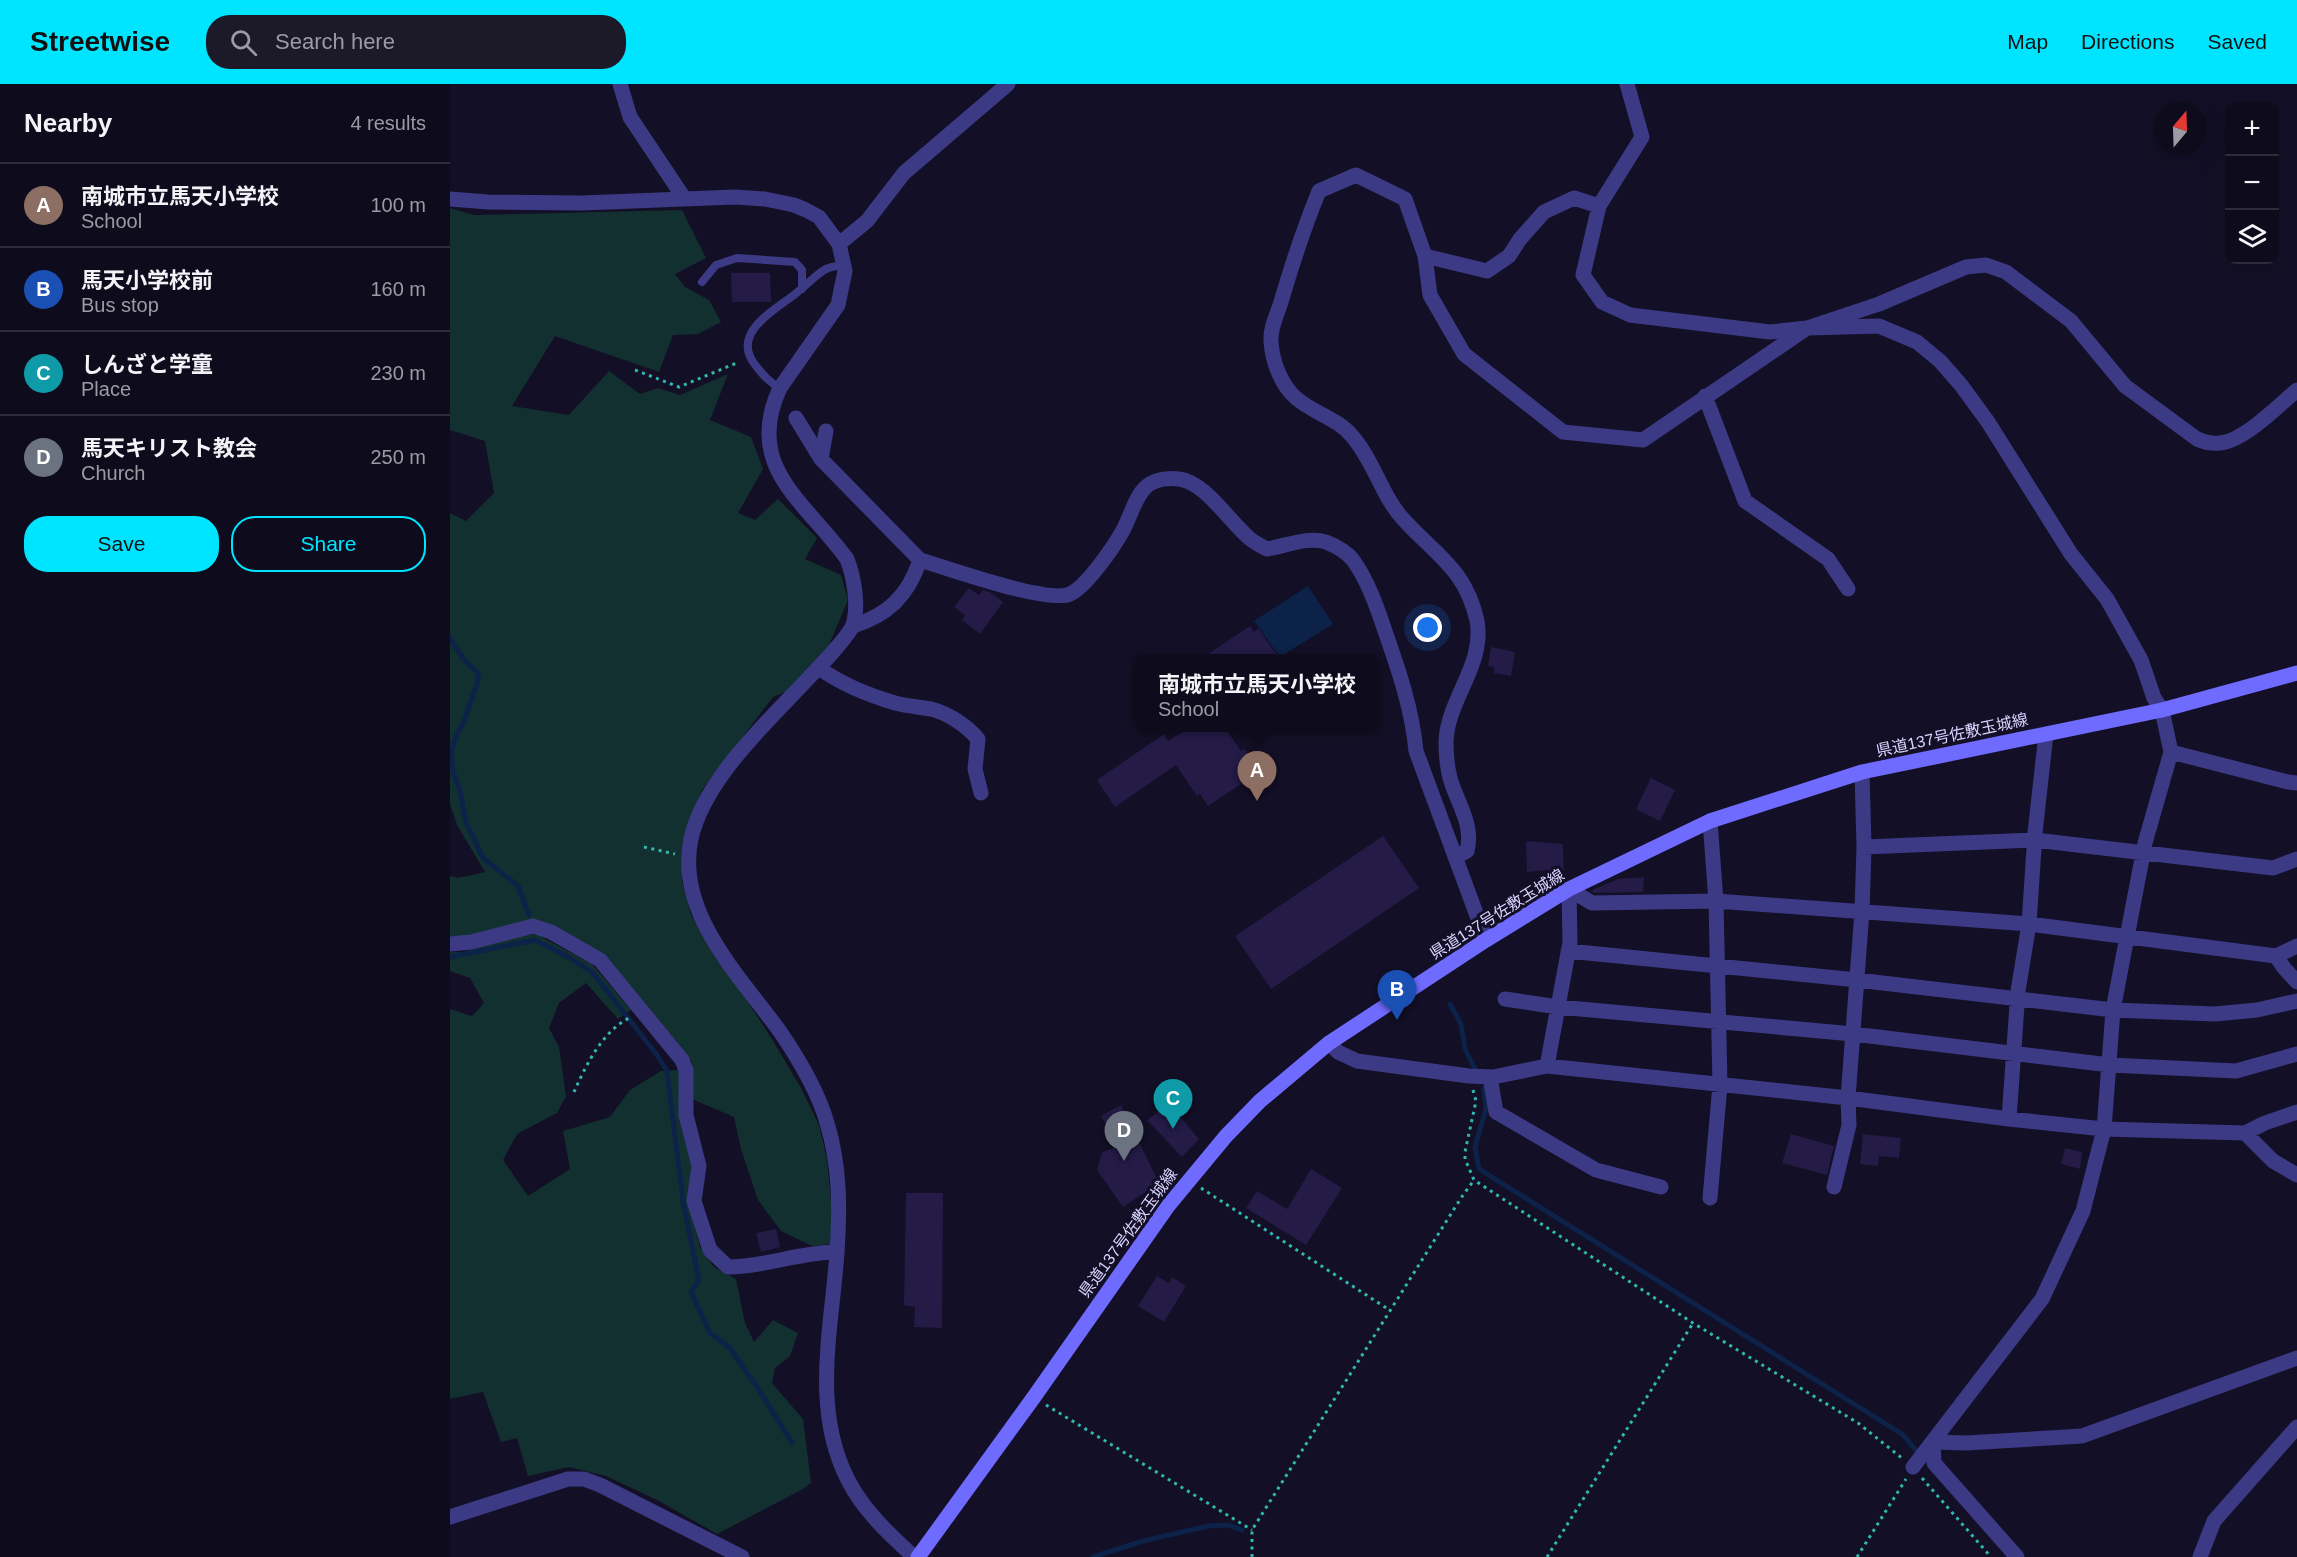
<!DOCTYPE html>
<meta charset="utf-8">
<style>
:root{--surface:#0e0b1c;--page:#1c1929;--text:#f1f3f6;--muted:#9b9ba3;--line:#2e2b3b;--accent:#00e5ff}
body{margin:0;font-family:Arial,"Noto Sans JP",sans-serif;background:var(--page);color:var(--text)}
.controls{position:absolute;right:18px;top:18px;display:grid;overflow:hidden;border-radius:12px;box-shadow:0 6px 24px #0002}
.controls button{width:54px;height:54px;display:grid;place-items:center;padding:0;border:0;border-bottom:2px solid var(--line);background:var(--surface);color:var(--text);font:30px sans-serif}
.compass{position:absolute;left:1703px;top:18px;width:54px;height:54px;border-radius:50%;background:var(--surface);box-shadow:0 6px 24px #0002;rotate:19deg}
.you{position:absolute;left:978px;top:544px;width:21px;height:21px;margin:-15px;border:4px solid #fff;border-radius:50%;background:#1a73e8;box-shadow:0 0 0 9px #1a73e833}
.badge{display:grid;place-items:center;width:39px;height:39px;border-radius:50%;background:var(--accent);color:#fff;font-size:20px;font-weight:700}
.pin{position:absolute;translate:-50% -50px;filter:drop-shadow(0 2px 3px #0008)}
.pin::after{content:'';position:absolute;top:32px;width:21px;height:18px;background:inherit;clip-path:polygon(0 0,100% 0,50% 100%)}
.popup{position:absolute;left:684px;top:570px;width:246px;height:78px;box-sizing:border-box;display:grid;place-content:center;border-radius:12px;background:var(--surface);filter:drop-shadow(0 2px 4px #0005);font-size:20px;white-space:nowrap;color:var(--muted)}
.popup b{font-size:22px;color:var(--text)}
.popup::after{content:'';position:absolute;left:50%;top:100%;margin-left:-12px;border:12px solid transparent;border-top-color:var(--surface)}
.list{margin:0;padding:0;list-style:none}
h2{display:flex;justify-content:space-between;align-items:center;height:78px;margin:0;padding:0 24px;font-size:26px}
h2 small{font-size:20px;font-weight:400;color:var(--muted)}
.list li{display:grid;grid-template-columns:39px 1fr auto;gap:18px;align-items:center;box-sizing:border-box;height:84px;padding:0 24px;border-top:2px solid var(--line)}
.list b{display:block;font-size:22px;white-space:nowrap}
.list p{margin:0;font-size:20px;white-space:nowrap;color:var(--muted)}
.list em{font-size:20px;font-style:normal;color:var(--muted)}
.actions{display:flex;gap:12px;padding:18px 24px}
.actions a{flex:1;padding:14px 0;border:2px solid var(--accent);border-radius:24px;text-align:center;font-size:21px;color:var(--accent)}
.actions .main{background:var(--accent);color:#111}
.icon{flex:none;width:33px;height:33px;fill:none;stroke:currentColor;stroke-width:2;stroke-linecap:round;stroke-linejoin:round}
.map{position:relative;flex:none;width:1847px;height:1473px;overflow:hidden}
header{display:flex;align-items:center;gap:36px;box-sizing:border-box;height:84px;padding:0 30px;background:var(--accent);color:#111}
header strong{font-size:28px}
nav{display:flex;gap:33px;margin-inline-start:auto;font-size:21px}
.search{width:420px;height:54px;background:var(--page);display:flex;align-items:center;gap:15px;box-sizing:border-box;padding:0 21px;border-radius:24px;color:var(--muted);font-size:22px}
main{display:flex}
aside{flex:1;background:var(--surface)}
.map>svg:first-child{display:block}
.green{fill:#12302f}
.water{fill:#0c2248}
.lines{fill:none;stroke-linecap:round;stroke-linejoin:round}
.stream{stroke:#0c2248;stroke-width:5}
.building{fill:#241b47}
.path{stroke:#2fb8b0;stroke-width:3;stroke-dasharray:3 4.5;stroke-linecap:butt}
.service{stroke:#3d3a85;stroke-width:8}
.minor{stroke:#3d3a85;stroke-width:15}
.tertiary{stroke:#3d3a85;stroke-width:15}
.secondary{stroke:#6f6bff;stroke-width:15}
.labels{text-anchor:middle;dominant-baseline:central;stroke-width:6;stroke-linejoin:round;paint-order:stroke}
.street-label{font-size:16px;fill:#d9d4ff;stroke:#130f26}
</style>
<header>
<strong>Streetwise</strong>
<div class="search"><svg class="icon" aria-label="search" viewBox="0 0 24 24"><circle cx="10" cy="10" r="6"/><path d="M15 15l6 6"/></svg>Search here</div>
<nav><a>Map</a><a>Directions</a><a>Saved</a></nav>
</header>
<main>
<aside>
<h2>Nearby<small>4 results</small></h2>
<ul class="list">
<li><span class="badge" style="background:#8d6e63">A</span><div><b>南城市立馬天小学校</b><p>School</p></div><em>100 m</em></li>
<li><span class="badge" style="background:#1a4fb4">B</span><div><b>馬天小学校前</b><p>Bus stop</p></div><em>160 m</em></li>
<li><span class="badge" style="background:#0f9aa8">C</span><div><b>しんざと学童</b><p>Place</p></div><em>230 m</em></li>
<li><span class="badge" style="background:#6b7280">D</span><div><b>馬天キリスト教会</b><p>Church</p></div><em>250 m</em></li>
</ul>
<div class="actions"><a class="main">Save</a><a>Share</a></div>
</aside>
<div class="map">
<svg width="1847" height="1473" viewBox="0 0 1847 1473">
<rect width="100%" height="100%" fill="#130f26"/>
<path class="green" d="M0 124 24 131 232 126 256 174 225 190 235 203 259 216 271 238 248 250 223 251 209 288 105 252 62 322 119 331 159 287 190 310 208 304 230 311 278 290 260 336 301 353 313 385 288 429 305 436 328 415 367 454 355 475 391 491 398 516 379 561 338 607 323 613 252 706 234 754 232 798 241 831 322 955 351 1004 369 1041 377 1075 381 1117 382 1160 362 1162 331 1147 308 1116 291 1065 284 1033 242 1015V978L192 917 104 843 0 854V792L8 794 35 788 7 741 0 720V429L16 437 44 409 35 357 0 346Z
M68 849 88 851 142 880 181 926 168 935 136 899 109 919 99 944 109 963 116 1012 107 1029 67 1050 53 1076 78 1112 120 1085 113 1047 160 1033 180 1006 211 987 231 986 242 1081 238 1117 250 1163 264 1183 286 1195 295 1239 304 1258 323 1236 348 1249 340 1272 325 1284 322 1299 353 1335 361 1399 353 1405 267 1450 207 1416 156 1392 119 1383 78 1392 67 1354 51 1358 33 1308 0 1315V925L22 932 34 919 20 894 0 887V868H13Z"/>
<path class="water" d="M858 502 883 540 830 573 804 537Z"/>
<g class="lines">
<path class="stream" d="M0 554 14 576 28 589V597L13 640 7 649 1 669 3 687 10 707 16 738 33 774 68 802 79 831
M0 873 85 856 120 874 143 889 207 971 217 987 233 1117 249 1196 241 1208 260 1249 280 1264 311 1309 342 1359
M1000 920 1011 940 1015 965 1025 985
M1034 1004 1036 1025 1025 1063 1029 1085 1452 1350 1470 1371
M643 1473 693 1457 758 1442 778 1441 792 1446"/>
</g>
<path class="building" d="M281 189H320L321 218H282Z
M519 504 529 511 533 506 540 508 553 518 530 550 512 536 515 531 504 523Z
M800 542 804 548 808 544 829 574H752Z
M1041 563 1065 568 1061 592 1044 589V583L1038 582Z
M739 644H775L791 667 795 665 802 676 799 679 806 690 758 722 750 710 747 712 726 681 665 723 647 696 714 650 718 657Z
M1201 694 1225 706 1210 737 1186 725Z
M933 752 969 804 821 905 785 852Z
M1076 757 1113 760 1114 796 1098 799 1096 786 1077 788Z
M1194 793 1193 808 1145 809 1140 807 1168 795Z
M719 1020 749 1055 732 1073 697 1036Z
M671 1021 709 1099 673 1123 647 1086 652 1068 669 1062 651 1032Z
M1341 1050 1384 1062 1377 1091 1332 1079Z
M1413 1050 1451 1054 1449 1074 1429 1072 1428 1082 1410 1080Z
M1615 1064 1632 1068 1630 1085 1611 1080Z
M861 1085 892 1104 856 1161 796 1124 807 1107 837 1125Z
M456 1109H493L492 1244 464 1243 465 1223 454 1221Z
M326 1145 330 1163 311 1168 306 1149Z
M707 1192 719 1199 722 1193 736 1202 714 1238 688 1222Z"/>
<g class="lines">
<path class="path" d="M185 286 229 303 289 278
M194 763 225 770
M1023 1006 1026 1017 1015 1068V1075L1024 1096 1243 1239 1408 1339 1453 1375
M124 1008C136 981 152 948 179 934
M751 1104 941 1227
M596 1321 802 1446
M1472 1394 1541 1473
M802 1473V1446L1011 1114 1024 1096
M1097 1473 1243 1239
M1407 1473 1456 1395"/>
<path class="service" d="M252 198 266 181 287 174 345 178 352 186V205
M330 304C319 298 313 291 306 282 280 251 321 228 344 211 352 205 369 188 376 185 381 182 389 182 395 181"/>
<path class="minor" d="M170 0 180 33 234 114
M1177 0 1192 53 1149 122 1133 191 1152 218 1180 231 1320 248 1357 244 1429 242 1467 258 1490 277 1511 301 1538 338 1621 470 1657 515 1691 576 1704 614 1712 626 1721 668 1695 759 1663 926 1654 1045 1633 1127 1592 1215 1463 1383
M389 160 417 137 454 89 558 0
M975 172 1037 187 1059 172 1070 155 1094 128 1124 114 1149 122
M1255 312 1295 417 1378 475 1398 505
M346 334 371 375 470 476
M371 375 376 347
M403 542C438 531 458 512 470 476 498 484 597 520 620 510 636 503 663 464 672 448 687 421 687 390 729 395 755 398 779 437 798 453 803 458 811 462 817 465 836 462 858 452 876 458 886 462 896 467 903 476 918 497 927 523 935 547 949 587 962 625 966 667L1036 856
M369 584C391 600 418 611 445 619 457 622 469 623 481 625 498 629 517 642 528 655L525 685 531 709
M1721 668 1838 698 1847 699
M1260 737 1266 817 1270 1001 1260 1114
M1414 763 1585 756 1823 784 1847 775
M1005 773 1017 767C1024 740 1007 719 1000 694 997 682 996 670 996 658 997 616 1035 581 1027 537 1016 486 987 472 954 436 932 413 924 377 902 352 887 334 863 329 846 314 831 301 822 277 821 257 820 244 827 231 831 218 842 180 854 144 869 107L906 91 955 115 975 172 980 211 1014 270 1113 348 1193 356 1357 244 1429 220 1516 183 1536 181 1556 188 1621 237 1675 302 1747 355C1754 358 1762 360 1770 359 1794 357 1828 322 1847 306
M1119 805 1142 819 1266 817 1579 840 1826 872 1847 862
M0 860 21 858 83 842 101 848 150 876 232 976 236 986V1031L249 1082 244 1117 260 1166 278 1183C315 1183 350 1168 387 1168
M1118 867 1407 896 1663 926 1765 930 1807 926 1847 917
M1826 872 1834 884 1847 898
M1055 915 1108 923 1403 950 1660 981 1786 987 1847 970
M879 959 888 968 907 977 1019 992 1043 993 1097 982 1398 1014 1559 1035 1654 1045 1795 1049 1815 1039 1847 1028
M1097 982 1120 858 1119 805
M1040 993 1046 1028 1146 1086 1211 1103
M1559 1035 1568 907 1579 840 1585 749 1596 650
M1795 1049 1823 1077 1847 1091
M1384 1103 1399 1041 1398 1014 1412 827 1414 763 1412 688
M1483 1358 1516 1359 1632 1352 1847 1274
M1483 1358 1484 1379 1567 1473
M0 1433 118 1395H134L150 1401 292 1473
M1750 1473 1764 1437 1847 1343"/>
<path class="tertiary" d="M0 115 38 118 132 119 285 113 315 115 344 121 356 126 369 133 389 160 395 187 388 221 330 304C293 383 356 418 397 475 404 493 409 522 403 541 399 551 375 577 367 585 325 631 254 693 241 755 225 830 292 894 331 949 350 977 368 1007 377 1039 390 1081 390 1125 387 1168 382 1244 361 1324 398 1396 413 1426 439 1450 464 1473"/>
<path class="secondary" d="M468 1473 584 1313 718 1122 776 1052 810 1017 879 959 1036 856 1119 805 1260 737 1412 688 1712 626 1847 589"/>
</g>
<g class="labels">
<g class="street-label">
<text transform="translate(1502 651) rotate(-12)">県道137号佐敷玉城線</text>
<text transform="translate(1047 830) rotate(-32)">県道137号佐敷玉城線</text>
<text transform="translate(678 1149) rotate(-54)">県道137号佐敷玉城線</text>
</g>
</g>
</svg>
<div class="controls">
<button>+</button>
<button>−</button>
<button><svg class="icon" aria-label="layers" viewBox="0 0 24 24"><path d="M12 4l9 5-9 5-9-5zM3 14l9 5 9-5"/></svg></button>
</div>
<svg class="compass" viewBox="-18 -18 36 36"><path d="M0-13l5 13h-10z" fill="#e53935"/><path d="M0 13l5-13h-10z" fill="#9b9ba3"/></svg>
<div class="you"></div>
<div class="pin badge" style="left:807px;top:717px;background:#8d6e63">A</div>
<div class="popup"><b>南城市立馬天小学校</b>School</div>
<div class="pin badge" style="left:947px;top:936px;background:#1a4fb4">B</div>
<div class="pin badge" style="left:723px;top:1045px;background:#0f9aa8">C</div>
<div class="pin badge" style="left:674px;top:1077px;background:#6b7280">D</div>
</div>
</main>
